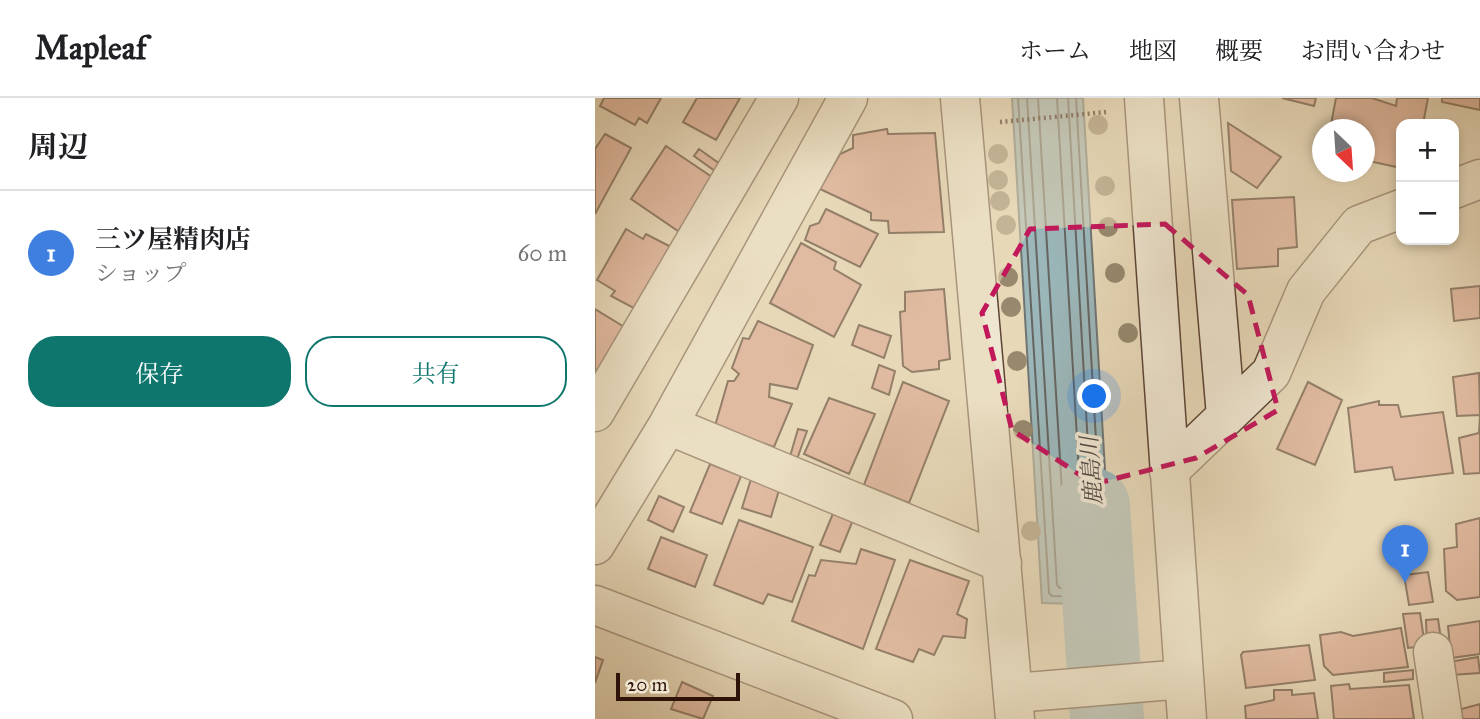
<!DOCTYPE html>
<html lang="ja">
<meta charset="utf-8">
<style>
:root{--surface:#fff;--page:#f2f2f2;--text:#202124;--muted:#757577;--line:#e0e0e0;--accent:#0f766e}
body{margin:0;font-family:"IM FELL Great Primer","Noto Serif JP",serif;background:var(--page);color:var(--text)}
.controls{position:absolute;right:21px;top:21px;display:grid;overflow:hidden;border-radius:14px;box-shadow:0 4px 10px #0003}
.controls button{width:63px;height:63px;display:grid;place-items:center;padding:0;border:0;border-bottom:2px solid var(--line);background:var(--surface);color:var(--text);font:35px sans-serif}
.compass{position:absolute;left:717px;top:21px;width:63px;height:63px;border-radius:50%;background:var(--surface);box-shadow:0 4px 10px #0003;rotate:155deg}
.scale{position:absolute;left:21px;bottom:18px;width:124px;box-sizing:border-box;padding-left:7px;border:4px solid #2f1309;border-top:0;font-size:19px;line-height:24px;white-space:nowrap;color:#2f1309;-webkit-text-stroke:5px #efe6d1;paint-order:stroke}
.you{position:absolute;left:500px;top:299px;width:24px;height:24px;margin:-18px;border:5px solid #fff;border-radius:50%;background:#1a73e8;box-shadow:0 0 0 10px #1a73e833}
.badge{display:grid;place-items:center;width:46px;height:46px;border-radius:50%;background:var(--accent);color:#fff;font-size:23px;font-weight:700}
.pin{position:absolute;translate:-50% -58px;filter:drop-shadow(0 2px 4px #0008)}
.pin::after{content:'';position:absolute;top:37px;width:24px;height:21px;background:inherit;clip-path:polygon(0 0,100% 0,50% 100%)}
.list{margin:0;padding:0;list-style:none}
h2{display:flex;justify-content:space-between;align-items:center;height:91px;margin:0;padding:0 28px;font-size:30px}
h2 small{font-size:23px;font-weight:400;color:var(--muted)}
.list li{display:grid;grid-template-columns:46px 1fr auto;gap:21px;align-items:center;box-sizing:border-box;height:126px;padding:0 28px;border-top:2px solid var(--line)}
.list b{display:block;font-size:26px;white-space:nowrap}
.list p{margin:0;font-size:23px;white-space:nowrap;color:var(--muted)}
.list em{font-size:23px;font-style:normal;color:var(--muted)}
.actions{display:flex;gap:14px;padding:21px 28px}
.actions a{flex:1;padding:16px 0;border:2px solid var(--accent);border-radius:28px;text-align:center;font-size:24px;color:var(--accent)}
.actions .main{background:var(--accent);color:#fff}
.map{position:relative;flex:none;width:885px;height:621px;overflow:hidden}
header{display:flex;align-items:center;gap:42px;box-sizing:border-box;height:98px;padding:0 35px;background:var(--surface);border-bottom:2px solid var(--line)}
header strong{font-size:33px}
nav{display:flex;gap:38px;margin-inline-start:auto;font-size:24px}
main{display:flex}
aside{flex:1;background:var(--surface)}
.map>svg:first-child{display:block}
.water{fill:#9bb7ba;stroke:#707573;stroke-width:2}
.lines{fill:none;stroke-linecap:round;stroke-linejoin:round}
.shore{stroke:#656562;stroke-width:2}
.river{stroke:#9bb7ba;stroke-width:74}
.building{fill:#d99785;stroke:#2f1309;stroke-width:2}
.minor-casing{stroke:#5d4435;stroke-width:41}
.path{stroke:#2f1309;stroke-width:4.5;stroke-dasharray:2 3.5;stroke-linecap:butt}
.minor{stroke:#efe6d1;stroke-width:38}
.tree{fill:#97886e}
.marked{fill:none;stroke:#c2185b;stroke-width:5;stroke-dasharray:14 9;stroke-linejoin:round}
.labels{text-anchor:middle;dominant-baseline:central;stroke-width:7;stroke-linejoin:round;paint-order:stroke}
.water-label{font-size:23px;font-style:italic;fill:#554c47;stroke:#efe6d1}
</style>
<header>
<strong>Mapleaf</strong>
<nav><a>ホーム</a><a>地図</a><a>概要</a><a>お問い合わせ</a></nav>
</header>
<main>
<aside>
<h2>周辺<small></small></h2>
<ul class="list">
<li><span class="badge" style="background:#3f7fe0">1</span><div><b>三ツ屋精肉店</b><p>ショップ</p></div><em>60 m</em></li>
</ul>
<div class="actions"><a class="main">保存</a><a>共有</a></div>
</aside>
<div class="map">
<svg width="885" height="621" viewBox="0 0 885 621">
<rect width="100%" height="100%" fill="#e7d8b8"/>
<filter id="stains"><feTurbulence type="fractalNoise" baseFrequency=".00286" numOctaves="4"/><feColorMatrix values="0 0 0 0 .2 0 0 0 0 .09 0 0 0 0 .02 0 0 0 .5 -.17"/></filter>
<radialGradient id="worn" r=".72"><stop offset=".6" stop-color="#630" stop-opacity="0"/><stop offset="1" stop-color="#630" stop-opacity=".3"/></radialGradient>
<path class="water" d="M417 0H488L518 507 447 505Z"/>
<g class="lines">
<path class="shore" d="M423 0 454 495 457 498 507 499 510 496 481 0
M432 0 462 487 465 490H498L501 487 473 0
M443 0 472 476 474 479 486 480 490 476 462 0"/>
<path class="river" d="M498 407 512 621"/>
</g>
<path class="building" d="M9 0H66L52 25 44 20 40 27 5 8Z
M102 0H145L121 42 88 24Z
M687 0H721L719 8Z
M741 0H777L801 8 802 0H833L828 26H806V70L769 62V32H735Z
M847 0H885V12L847 4Z
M633 25 686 59 662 90 636 73Z
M292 31 293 36 340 35 349 134 294 135 293 123 276 122V115L225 91 245 56 258 50V37Z
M10 36 36 50 0 116V51Z
M71 48 120 81 83 133 36 101Z
M104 51 125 66 120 73 99 58Z
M699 99 702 149 683 151V168L642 171 637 102Z
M231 111 283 136 265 169 210 142 215 128 224 125Z
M31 131 48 141 51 136 80 151 46 214 16 198 20 193 2 182Z
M206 145 241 164 239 171 266 187 239 239 175 205Z
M885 188V220L859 223 856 191Z
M349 191 355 261 344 263V271L317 274 308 268 305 214 310 213V194Z
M0 211 31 230 0 282Z
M163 223 218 247 202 291 175 286 174 299 197 306 179 349 120 328 133 283H139L144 276 137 270 148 240 154 241Z
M264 227 296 238 289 260 257 247Z
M284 267 300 273 294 297 277 290Z
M884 275 885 317 862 318 858 279Z
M308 284 354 303 314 405 269 387Z
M713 284 747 302 720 367 682 351Z
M234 300 280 316 254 376 209 356Z
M784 303V307H803L806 319 848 314 858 375 800 382 797 369 760 374 753 310Z
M885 318V375L869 376 864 340 884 335Z
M203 331 212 333 201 364 194 362Z
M115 366 146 378 127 426 95 414Z
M156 381 184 392 176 419 147 410Z
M64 398 89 409 78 434 53 422Z
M239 413 258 422 245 454 225 447Z
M885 420V499L862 502 851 493 849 451 862 449 861 426Z
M144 422 218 449 197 504 173 496 168 506 119 487Z
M66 439 112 457 100 489 53 471Z
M266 451 300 462 268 551 197 523 214 477 220 478 226 462 261 466Z
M315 462 374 483 362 516 372 521 370 540 348 538 339 557 324 551 318 564 281 551Z
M833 474 838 504 814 507 809 477Z
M825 515 830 548 813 550 808 516Z
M843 521 847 548H832L831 522Z
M885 523V556L856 560 853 528Z
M806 530 813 569 738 577 729 568 725 537 746 534 758 538Z
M714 547 720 582 651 590 646 557 648 554Z
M0 559 8 562 0 585Z
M883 559 885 575 856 577 854 564Z
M818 572V581L789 584V575Z
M87 584 118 598 108 621 76 611Z
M754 586 755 591 814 587 819 621H739L736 588Z
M679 592H697V597L719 595 723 621H651L650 608 679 602Z
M885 606V621H864L863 612Z"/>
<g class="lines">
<defs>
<path id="minor" d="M365 0 420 621
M549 0 592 621
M604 0 631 318
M859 91 885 81
M0 314 184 0
M73 327 407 465
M574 373 676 275 711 193 764 127 806 111
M0 447 73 327 253 0
M0 507 298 621
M838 554 848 621
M419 595 589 581"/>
</defs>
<use href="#minor" class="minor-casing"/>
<path class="path" d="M405 24 512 14"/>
<use href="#minor" class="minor"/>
</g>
<g class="tree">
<circle cx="503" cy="27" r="10"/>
<circle cx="403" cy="56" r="10"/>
<circle cx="403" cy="82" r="10"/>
<circle cx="510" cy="88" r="10"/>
<circle cx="405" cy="103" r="10"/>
<circle cx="411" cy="127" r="10"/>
<circle cx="513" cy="129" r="10"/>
<circle cx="520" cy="175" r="10"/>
<circle cx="413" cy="179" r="10"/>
<circle cx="416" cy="209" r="10"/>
<circle cx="533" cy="235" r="10"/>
<circle cx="422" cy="263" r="10"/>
<circle cx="428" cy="332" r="10"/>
<circle cx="436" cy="433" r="10"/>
</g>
<path d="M0 0H885V621H0ZM570 126 653 197 683 312 601 360 499 386 417 332 387 215 435 131Z" fill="#e7d8b8" fill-opacity=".55" fill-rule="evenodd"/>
<path class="marked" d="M570 126 653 197 683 312 601 360 499 386 417 332 387 215 435 131Z"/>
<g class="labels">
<g class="water-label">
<text transform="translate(496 373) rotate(-94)">鹿島川</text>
</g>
</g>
<rect width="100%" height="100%" filter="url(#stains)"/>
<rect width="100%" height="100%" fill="url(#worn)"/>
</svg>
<div class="controls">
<button>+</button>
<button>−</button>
</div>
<svg class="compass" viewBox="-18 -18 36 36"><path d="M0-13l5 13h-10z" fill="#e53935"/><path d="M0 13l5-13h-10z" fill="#757577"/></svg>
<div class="scale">20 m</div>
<div class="you"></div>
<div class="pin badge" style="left:810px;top:485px;background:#3f7fe0">1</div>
</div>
</main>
